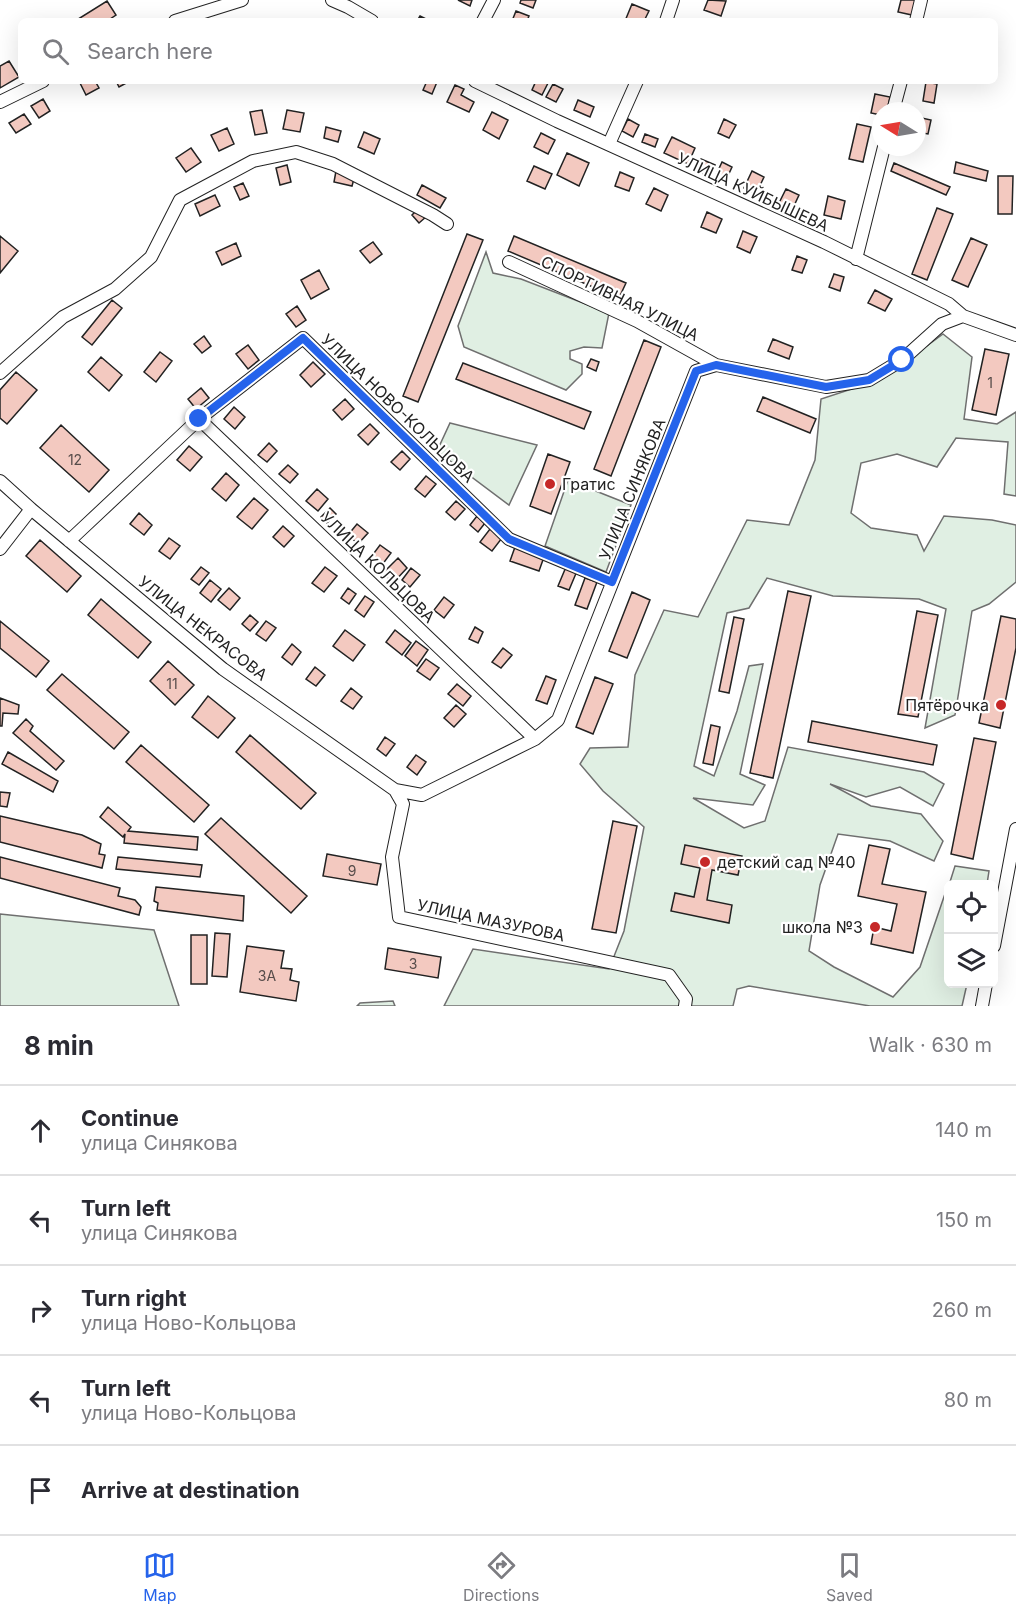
<!DOCTYPE html>
<meta charset="utf-8">
<style>
:root{--surface:#fff;--page:#f2f2f3;--text:#2b2b33;--muted:#7c7c81;--line:#e1e1e2;--accent:#2563eb}
body{margin:0;font-family:Inter,sans-serif;background:var(--page);color:var(--text)}
.controls{position:absolute;right:18px;bottom:18px;display:grid;overflow:hidden;border-radius:9px;box-shadow:0 6px 24px #0002}
.controls button{width:54px;height:54px;display:grid;place-items:center;padding:0;border:0;border-bottom:2px solid var(--line);background:var(--surface);color:var(--text);font:30px sans-serif}
.compass{position:absolute;left:872px;top:102px;width:54px;height:54px;border-radius:50%;background:var(--surface);box-shadow:0 6px 24px #0002;rotate:281deg}
.stop{position:absolute;width:18px;height:18px;margin:-14px;border:4px solid #2563eb;border-radius:50%;background:#fff}
.stop.end{background:#2563eb;border-color:#fff;box-shadow:0 2px 6px #0008}
.list{margin:0;padding:0;list-style:none}
h2{display:flex;justify-content:space-between;align-items:center;height:78px;margin:0;padding:0 24px;font-size:26px}
h2 small{font-size:20px;font-weight:400;color:var(--muted)}
.list li{display:grid;grid-template-columns:39px 1fr auto;gap:18px;align-items:center;box-sizing:border-box;height:90px;padding:0 24px;border-top:2px solid var(--line)}
.list b{display:block;font-size:22px;white-space:nowrap}
.list p{margin:0;font-size:20px;white-space:nowrap;color:var(--muted)}
.list em{font-size:20px;font-style:normal;color:var(--muted)}
.icon{flex:none;width:33px;height:33px;fill:none;stroke:currentColor;stroke-width:2;stroke-linecap:round;stroke-linejoin:round}
.map{position:relative;flex:none;width:1016px;height:1006px;overflow:hidden}
.search{position:absolute;background:var(--surface);box-shadow:0 6px 24px #0002;left:18px;right:18px;top:18px;height:66px;display:flex;align-items:center;gap:15px;box-sizing:border-box;padding:0 21px;border-radius:9px;color:var(--muted);font-size:22px}
.sheet{height:528px;background:var(--surface)}
nav{display:flex;justify-content:space-around;align-items:center;box-sizing:border-box;height:84px;border-top:2px solid var(--line);background:var(--surface);font-size:16px;color:var(--muted)}
nav a{display:grid;justify-items:center;gap:3px}
nav .on{color:var(--accent)}
.map>svg:first-child{display:block}
.green{fill:#e0efe3;stroke:#6f6f6f;stroke-width:1.5}
.building{fill:#f3c9c0;stroke:#222;stroke-width:1.5}
.lines{fill:none;stroke-linecap:round;stroke-linejoin:round}
.minor-casing{stroke:#222;stroke-width:14}
.minor{stroke:#fff;stroke-width:12}
.route{stroke:#2563eb;stroke-width:8}
.poi-dot{fill:#c62828;stroke:#fff;stroke-width:2}
.labels{text-anchor:middle;dominant-baseline:central;stroke-width:4.5;stroke-linejoin:round;paint-order:stroke}
.number-label{font-size:14px;fill:#564c4a}
.street-label{font-size:16px;fill:#222;stroke:#fff}
.poi-label{font-size:16px;fill:#222;stroke:#fff;text-anchor:start}
</style>
<div class="map">
<svg width="1016" height="1006" viewBox="0 0 1016 1006">
<rect width="100%" height="100%" fill="#fff"/>
<path class="green" d="M486 252 493 273 521 279 609 313 602 348 584 347 570 351V359L582 364V374L566 390 464 347 458 326Z
M943 334 972 357 964 419 997 424 1016 412V496L1004 494 1008 442 956 438 937 467 897 454 861 463 851 513 871 528 917 535 924 551 944 516 992 520 1016 525V582L989 604 972 611 955 715 925 728 946 609 919 599 833 596 767 578 749 608 727 613 694 766 714 776 737 711 749 666 763 664 740 774 765 785 753 805 693 798 744 828 765 821 788 747 924 772 944 784 933 806 900 787 866 797 830 784 871 806 921 814 943 841 934 861 890 841 838 834 820 885 809 951 834 967 893 997 920 967 948 885V984H967L962 1006H870L749 986 737 989 733 1006H444L473 949 609 969 624 931 644 827 603 791 580 764 590 748 628 747 635 675 664 610 698 617 747 520 789 525 815 460 821 399 882 379Z
M450 423 537 445 509 505 437 451Z
M568 480 631 505 606 572 545 546Z
M955 866 989 871 987 884 949 885Z
M0 914 154 930 179 1006H0Z
M393 1001 395 1006H357L360 1003Z"/>
<path class="building" d="M458 0H472L470 6Z
M521 0H536L533 8 520 3Z
M708 0 726 1 721 16 704 10Z
M901 0H916L912 15 898 12Z
M107 1 116 15 107 21H75Z
M632 4 649 11 644 21H625Z
M516 11 529 16 527 21H512Z
M420 16 430 21H417Z
M9 61 19 77 0 88V66Z
M83 81H95L99 88 86 95 80 83Z
M116 81H130L119 87Z
M427 81 437 82 432 94 423 90Z
M536 81H549L542 95 532 90Z
M926 82 937 84 934 103 923 101Z
M553 84 563 89 556 102 546 97Z
M455 85 464 89 461 95 474 102 469 112 447 102Z
M875 94 890 97 887 111H881V115L871 113Z
M43 99 50 111 39 118 31 106Z
M578 100 594 107 590 117 574 110Z
M262 110 267 133 255 135 250 112Z
M287 110 304 113 300 132 283 129Z
M492 112 508 120 499 139 483 130Z
M24 114 31 124 16 133 9 123Z
M917 117 931 120 928 134 917 132Z
M628 119 639 125 633 137 622 131Z
M724 119 736 125 729 138 718 133Z
M857 124 871 127 863 162 849 159Z
M326 127 341 131 338 142 324 138Z
M227 128 234 144 219 151 211 135Z
M364 132 380 139 374 154 358 147Z
M541 133 555 140 548 154 534 147Z
M645 134 658 139 655 147 642 142Z
M672 137 695 148 688 164 664 153Z
M191 148 201 162 186 172 176 158Z
M567 153 589 163 579 186 557 175Z
M701 159 715 165 709 177 696 170Z
M722 162 732 167 726 180 716 175Z
M956 162 988 171 986 181 954 173Z
M894 163 950 187 946 195 891 171Z
M287 165 291 182 280 185 276 168Z
M534 166 552 174 545 189 527 181Z
M336 171 355 175 352 186 334 182Z
M752 171 764 177 756 194 744 188Z
M620 172 634 178 629 191 615 186Z
M998 176H1013L1012 214H998Z
M243 183 249 196 240 200 234 187Z
M422 185 446 198 440 208 417 195Z
M654 188 668 195 661 211 646 204Z
M786 189 799 195 792 210 779 203Z
M215 195 220 206 200 216 195 204Z
M828 196 845 201 841 219 824 215Z
M420 207 427 216 419 223 412 215Z
M937 208 953 214 927 280 912 274Z
M707 212 722 219 716 233 701 227Z
M743 231 757 237 750 253 737 247Z
M467 234 483 240 418 402 403 396Z
M0 236 18 251 0 273Z
M514 236 626 283 619 298 508 251Z
M971 238 987 245 968 287 952 280Z
M373 242 382 254 370 263 360 251Z
M236 243 241 256 222 265 216 252Z
M797 256 807 260 802 273 792 270Z
M319 270 329 289 311 299 301 280Z
M834 274 844 277 840 291 829 287Z
M875 290 892 299 885 311 868 303Z
M112 300 122 308 92 345 82 337Z
M297 306 306 320 296 327 286 314Z
M204 336 211 346 202 353 194 344Z
M773 339 793 347 789 359 768 351Z
M644 340 661 347 611 476 594 469Z
M248 345 259 360 248 369 236 354Z
M985 349 1009 354 996 415 972 410Z
M160 352 172 361 156 382 144 372Z
M101 357 122 375 109 391 88 372Z
M591 359 599 362 596 371 587 367Z
M313 362 325 374 311 387 300 375Z
M463 363 591 412 584 429 456 379Z
M16 372 37 390 7 424 0 418V390Z
M201 388 209 398 196 409 188 399Z
M763 397 816 419 810 433 757 411Z
M345 399 354 409 342 420 333 410Z
M234 407 245 417 235 429 224 419Z
M370 424 379 433 368 445 358 435Z
M61 425 109 470 89 492 40 448Z
M269 443 277 451 267 462 258 455Z
M189 446 202 457 190 471 177 460Z
M402 451 410 459 400 470 391 462Z
M548 454 570 462 551 514 530 506Z
M288 465 298 474 290 483 279 474Z
M226 473 239 485 226 501 212 489Z
M426 476 436 484 425 497 415 489Z
M317 489 328 499 318 511 306 501Z
M254 498 268 510 252 529 237 517Z
M456 501 465 509 455 520 446 512Z
M330 508 336 514 327 523 321 517Z
M139 513 152 525 144 535 130 524Z
M477 516 485 523 478 532 470 525Z
M357 524 368 533 358 544 348 535Z
M283 526 294 536 284 547 273 537Z
M490 529 502 538 492 551 480 542Z
M169 538 180 546 170 559 159 551Z
M40 540 81 576 67 592 26 556Z
M380 545 391 553 382 565 371 557Z
M515 547 544 557 539 571 510 561Z
M398 558 407 568 393 583 383 573Z
M201 567 209 573 199 585 191 579Z
M325 567 337 576 324 592 312 583Z
M566 567 577 571 569 590 558 586Z
M411 568 420 575 410 587 402 580Z
M585 578 597 582 587 609 575 605Z
M210 580 221 589 211 602 200 593Z
M229 588 240 598 230 610 218 600Z
M348 588 356 594 349 604 341 598Z
M788 591 811 596 773 778 750 773Z
M632 592 650 600 627 658 609 651Z
M365 596 374 602 364 617 355 610Z
M444 597 454 605 444 618 434 610Z
M101 599 151 642 138 658 88 615Z
M917 611 938 615 918 717 898 714Z
M250 615 258 622 250 631 242 624Z
M1001 616 1016 619V648L1000 728 979 723Z
M734 617 744 619 729 693 719 691Z
M0 621 49 661 36 677 0 648Z
M266 621 276 628 266 641 256 634Z
M475 627 483 632 478 643 469 639Z
M345 630 365 645 353 661 333 646Z
M395 630 411 643 402 655 386 642Z
M416 641 428 650 417 666 405 656Z
M292 644 301 652 292 665 282 657Z
M503 648 512 655 501 668 492 662Z
M426 659 439 668 430 680 417 671Z
M168 661 194 685 175 705 150 681Z
M315 667 325 675 316 686 306 679Z
M62 674 129 732 114 749 47 690Z
M546 676 556 680 547 704 536 700Z
M595 677 613 684 593 734 576 727Z
M457 684 471 696 463 706 448 694Z
M351 688 362 697 353 709 341 701Z
M208 696 235 718 218 738 192 717Z
M0 698 19 705 18 714 3 713 2 726H0Z
M456 705 466 714 454 727 444 718Z
M26 719 33 726 30 731 64 761 56 770 13 733Z
M812 721 937 745 933 765 808 742Z
M711 725 720 727 713 765 703 763Z
M250 735 316 793 301 809 236 752Z
M385 737 395 744 386 756 377 749Z
M974 738 996 742 973 859 951 854Z
M141 745 209 805 194 822 126 762Z
M8 752 58 781 53 792 2 764Z
M416 755 426 762 417 775 407 767Z
M0 792 10 793 7 807 0 806Z
M108 807 131 827 128 831 198 837 197 850 124 843 125 834 123 837 100 817Z
M0 816 82 835 101 844 99 854 105 855 102 868 0 842Z
M221 818 307 896 291 913 205 834Z
M613 821 637 826 616 933 592 929Z
M685 845 742 856 738 875 712 870 707 900 732 905 729 923 671 911 675 893 694 897 700 868 681 864Z
M869 845 890 849 882 884 926 892 913 953 871 944 874 927 891 931 897 904 858 896Z
M327 854 381 864 377 885 323 876Z
M0 857 120 888 118 896 135 900 141 907 139 915 0 878Z
M118 857 202 865 200 877 116 869Z
M156 887 244 896 243 921 157 910 158 903 154 901Z
M215 933 230 934 227 977 212 976Z
M191 935H207V984H191Z
M247 946 284 951 281 968 292 969 290 980 299 982 296 1001 240 992Z
M388 948 441 957 438 978 385 969Z"/>
<g class="lines">
<defs>
<path id="minor" d="M332 0 348 7 372 21
M175 21 242 0
M483 21 494 0
M666 21 673 0
M916 21 921 0
M475 81 557 121 824 242 949 304 963 316 1016 335
M0 102 43 81
M893 111 901 81
M609 144 637 81
M856 259 884 147
M509 262 637 321 716 365
M0 373 63 317 115 289 151 257 180 200 253 161 296 152 333 164 433 215 447 224
M199 419 535 739
M0 481 31 509 223 669 395 790 403 804 392 857 399 917 669 975 686 999 685 1006
M69 541 199 419 303 338 509 539 612 582
M0 549 31 509
M395 790 422 795 535 739 558 720 696 371 716 365 826 387 869 380 902 360 942 324 963 316
M994 946 1016 829
M982 1006 986 984"/>
</defs>
<use href="#minor" class="minor-casing"/>
<use href="#minor" class="minor"/>
</g>
<g class="lines">
<path class="route" d="M199 419 303 338 509 539 612 582 696 371 716 365 826 387 869 380 902 360"/>
</g>
<g class="poi-dot">
<circle cx="550" cy="484" r="6"/>
<circle cx="1001" cy="705" r="6"/>
<circle cx="705" cy="862" r="6"/>
<circle cx="875" cy="927" r="6"/>
</g>
<g class="labels">
<g class="number-label">
<text x="990" y="382">1</text>
<text x="75" y="459">12</text>
<text x="172" y="683">11</text>
<text x="352" y="870">9</text>
<text x="413" y="963">3</text>
<text x="267" y="975">3А</text>
</g>
<g class="street-label">
<text transform="translate(753 192) rotate(25)">УЛИЦА КУЙБЫШЕВА</text>
<text transform="translate(620 298) rotate(26)">СПОРТИВНАЯ УЛИЦА</text>
<text transform="translate(398 408) rotate(44)">УЛИЦА НОВО-КОЛЬЦОВА</text>
<text transform="translate(632 489) rotate(-68)">УЛИЦА СИНЯКОВА</text>
<text transform="translate(378 567) rotate(44)">УЛИЦА КОЛЬЦОВА</text>
<text transform="translate(203 628) rotate(38)">УЛИЦА НЕКРАСОВА</text>
<text transform="translate(491 920) rotate(12)">УЛИЦА МАЗУРОВА</text>
</g>
<g class="poi-label">
<text x="562" y="484">Гратис</text>
<text x="989" y="705" text-anchor="end">Пятёрочка</text>
<text x="717" y="862">детский сад №40</text>
<text x="863" y="927" text-anchor="end">школа №3</text>
</g>
</g>
</svg>
<div class="controls">
<button><svg class="icon" aria-label="locate" viewBox="0 0 24 24"><circle cx="12" cy="12" r="6"/><path d="M12 2v4M12 18v4M2 12h4M18 12h4"/></svg></button>
<button><svg class="icon" aria-label="layers" viewBox="0 0 24 24"><path d="M12 4l9 5-9 5-9-5zM3 14l9 5 9-5"/></svg></button>
</div>
<svg class="compass" viewBox="-18 -18 36 36"><path d="M0-13l5 13h-10z" fill="#e53935"/><path d="M0 13l5-13h-10z" fill="#7c7c81"/></svg>
<div class="stop" style="left:902px;top:360px"></div>
<div class="stop end" style="left:199px;top:419px"></div>
<div class="search"><svg class="icon" aria-label="search" viewBox="0 0 24 24"><circle cx="10" cy="10" r="6"/><path d="M15 15l6 6"/></svg>Search here</div>
</div>
<section class="sheet">
<h2>8 min<small>Walk · 630 m</small></h2>
<ul class="list">
<li><svg class="icon" aria-label="ahead" viewBox="0 0 24 24"><path d="M12 20V5M6 11l6-6 6 6"/></svg><div><b>Continue</b><p>улица Синякова</p></div><em>140 m</em></li>
<li><svg class="icon" aria-label="left" viewBox="0 0 24 24"><path d="M17 20v-9H6M10 6l-5 5 5 5"/></svg><div><b>Turn left</b><p>улица Синякова</p></div><em>150 m</em></li>
<li><svg class="icon" aria-label="right" viewBox="0 0 24 24"><path d="M7 20v-9h11M14 6l5 5-5 5"/></svg><div><b>Turn right</b><p>улица Ново-Кольцова</p></div><em>260 m</em></li>
<li><svg class="icon" aria-label="left" viewBox="0 0 24 24"><path d="M17 20v-9H6M10 6l-5 5 5 5"/></svg><div><b>Turn left</b><p>улица Ново-Кольцова</p></div><em>80 m</em></li>
<li><svg class="icon" aria-label="arrive" viewBox="0 0 24 24"><path d="M6 21V4h12l-3 4 3 4H6"/></svg><div><b>Arrive at destination</b></div></li>
</ul>
</section>
<nav>
<a class="on"><svg class="icon" aria-label="map" viewBox="0 0 24 24"><path d="M3 6l6-2 6 2 6-2v14l-6 2-6-2-6 2zM9 4v14M15 6v14"/></svg>Map</a>
<a><svg class="icon" aria-label="directions" viewBox="0 0 24 24"><path d="M12 3l9 9-9 9-9-9zM9 14v-3h6M13 9l2 2-2 2"/></svg>Directions</a>
<a><svg class="icon" aria-label="saved" viewBox="0 0 24 24"><path d="M7 4h10v16l-5-4-5 4z"/></svg>Saved</a>
</nav>
